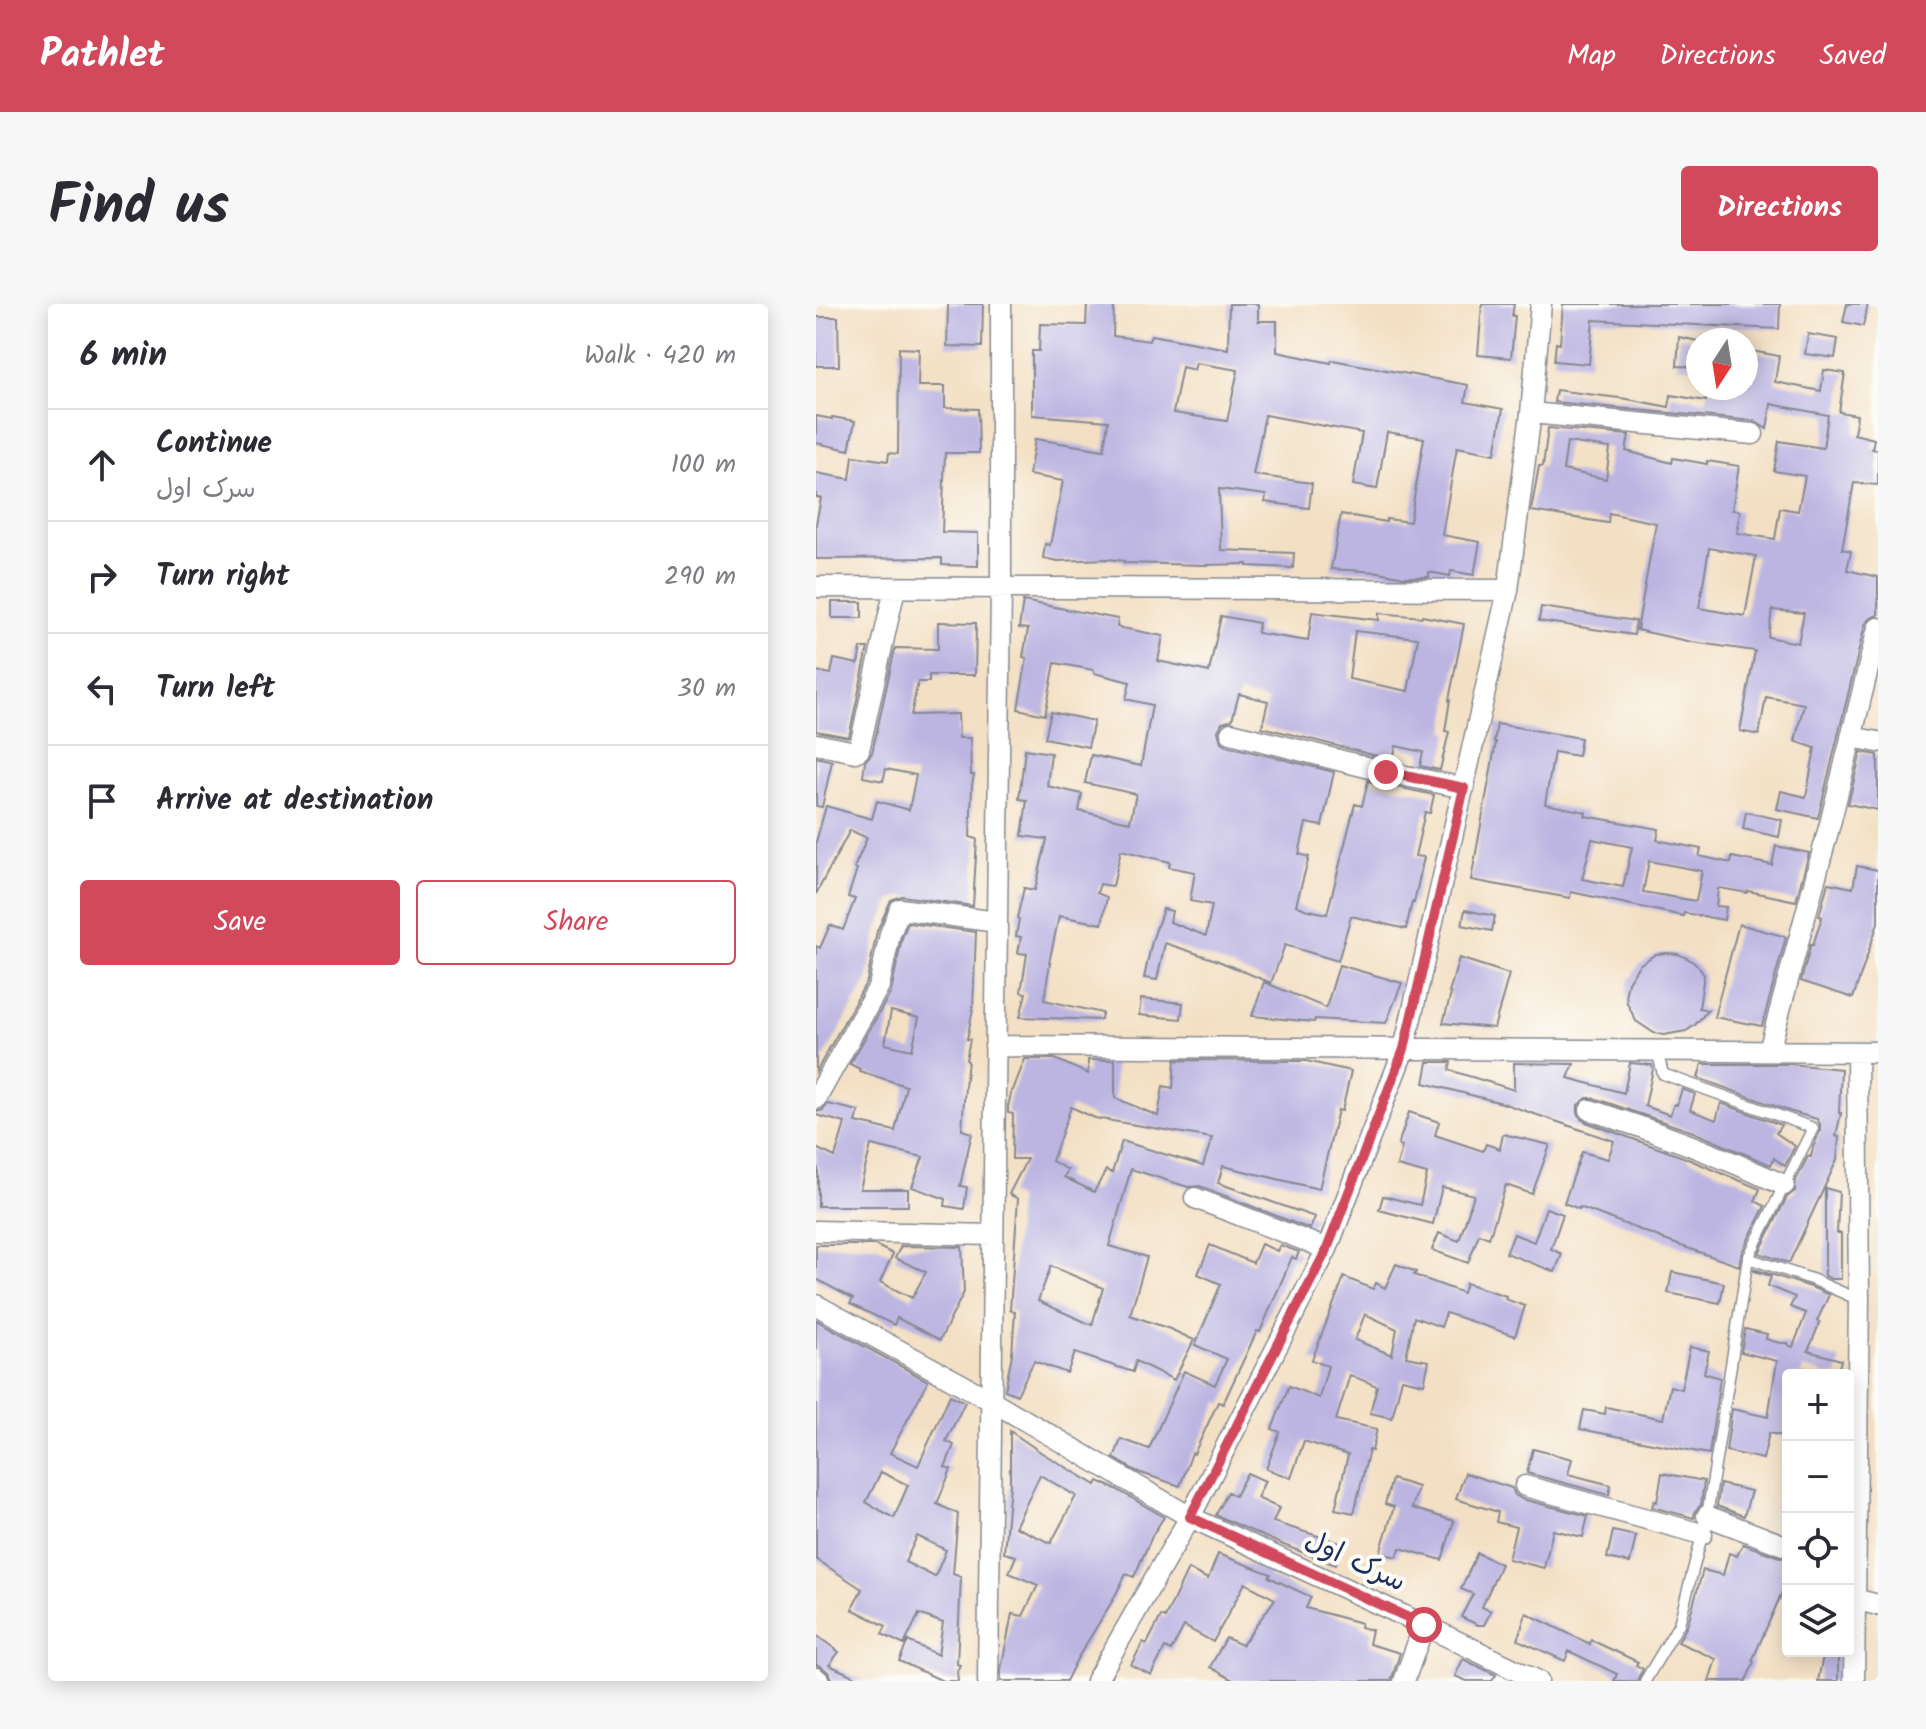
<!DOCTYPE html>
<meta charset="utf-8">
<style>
:root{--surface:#fff;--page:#f7f7f7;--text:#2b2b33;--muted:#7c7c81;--line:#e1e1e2;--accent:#d1495b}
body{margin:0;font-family:Kalam,"Playpen Sans Arabic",sans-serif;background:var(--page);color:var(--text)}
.controls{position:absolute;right:24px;bottom:24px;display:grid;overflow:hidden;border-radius:8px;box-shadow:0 4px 20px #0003}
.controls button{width:72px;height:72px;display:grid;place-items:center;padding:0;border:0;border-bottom:2px solid var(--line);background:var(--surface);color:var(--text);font:40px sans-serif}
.compass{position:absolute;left:870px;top:24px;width:72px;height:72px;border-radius:50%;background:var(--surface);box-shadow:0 4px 20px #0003;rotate:192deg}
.stop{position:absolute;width:24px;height:24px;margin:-18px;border:6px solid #d1495b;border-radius:50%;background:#fff}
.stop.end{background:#d1495b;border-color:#fff;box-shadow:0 2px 8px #0008}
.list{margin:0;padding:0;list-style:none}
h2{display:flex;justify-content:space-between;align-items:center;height:104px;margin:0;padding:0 32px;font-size:34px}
h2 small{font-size:26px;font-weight:400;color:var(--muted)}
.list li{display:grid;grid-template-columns:52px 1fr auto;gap:24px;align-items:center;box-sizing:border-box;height:112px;padding:0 32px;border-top:2px solid var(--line)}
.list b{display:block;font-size:30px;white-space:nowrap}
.list p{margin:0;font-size:26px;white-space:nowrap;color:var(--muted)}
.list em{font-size:26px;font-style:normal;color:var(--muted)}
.actions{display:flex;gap:16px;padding:24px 32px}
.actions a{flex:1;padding:18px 0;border:2px solid var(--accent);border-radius:8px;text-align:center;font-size:28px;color:var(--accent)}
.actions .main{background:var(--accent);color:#fff}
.icon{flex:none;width:44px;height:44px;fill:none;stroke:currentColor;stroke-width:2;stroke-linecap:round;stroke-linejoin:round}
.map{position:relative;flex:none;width:1062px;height:1377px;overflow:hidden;border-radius:8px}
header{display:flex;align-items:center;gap:48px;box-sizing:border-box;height:112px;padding:0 40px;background:var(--accent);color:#fff}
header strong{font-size:38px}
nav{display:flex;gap:44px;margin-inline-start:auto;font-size:28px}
.intro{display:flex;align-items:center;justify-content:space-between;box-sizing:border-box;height:192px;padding:0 48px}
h1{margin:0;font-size:56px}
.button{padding:20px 36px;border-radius:8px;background:var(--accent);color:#fff;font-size:28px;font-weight:700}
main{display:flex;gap:48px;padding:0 48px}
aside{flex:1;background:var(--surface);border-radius:8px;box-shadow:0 4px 20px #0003}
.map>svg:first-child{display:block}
.building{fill:#bcb5e2;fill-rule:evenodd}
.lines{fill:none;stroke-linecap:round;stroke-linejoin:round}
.lane-casing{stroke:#878891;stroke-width:13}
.street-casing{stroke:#878891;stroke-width:23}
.lane{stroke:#fff;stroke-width:10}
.street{stroke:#fff;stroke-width:20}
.route{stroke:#d1495b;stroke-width:10}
.labels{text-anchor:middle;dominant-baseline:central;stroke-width:8;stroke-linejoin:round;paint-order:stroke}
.street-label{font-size:28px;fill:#1b2f5e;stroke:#fdfcf7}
</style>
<header>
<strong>Pathlet</strong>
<nav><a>Map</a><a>Directions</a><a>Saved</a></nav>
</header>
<div class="intro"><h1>Find us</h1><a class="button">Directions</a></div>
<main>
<aside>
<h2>6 min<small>Walk · 420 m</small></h2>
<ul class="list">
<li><svg class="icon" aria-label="ahead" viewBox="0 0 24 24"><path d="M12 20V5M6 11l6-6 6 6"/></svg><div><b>Continue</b><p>سرک اول</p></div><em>100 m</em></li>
<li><svg class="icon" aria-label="right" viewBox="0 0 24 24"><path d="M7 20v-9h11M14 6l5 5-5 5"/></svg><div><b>Turn right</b></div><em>290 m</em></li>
<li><svg class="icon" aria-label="left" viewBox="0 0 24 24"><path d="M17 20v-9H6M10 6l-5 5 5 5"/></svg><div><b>Turn left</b></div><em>30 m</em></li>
<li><svg class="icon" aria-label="arrive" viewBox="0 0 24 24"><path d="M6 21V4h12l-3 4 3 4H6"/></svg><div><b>Arrive at destination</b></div></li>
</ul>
<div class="actions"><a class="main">Save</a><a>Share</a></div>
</aside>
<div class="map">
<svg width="1062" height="1377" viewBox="0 0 1062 1377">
<rect width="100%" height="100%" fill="#fdfcf7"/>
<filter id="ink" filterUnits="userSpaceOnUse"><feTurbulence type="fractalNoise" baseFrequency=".0125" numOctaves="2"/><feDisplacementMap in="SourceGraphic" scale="16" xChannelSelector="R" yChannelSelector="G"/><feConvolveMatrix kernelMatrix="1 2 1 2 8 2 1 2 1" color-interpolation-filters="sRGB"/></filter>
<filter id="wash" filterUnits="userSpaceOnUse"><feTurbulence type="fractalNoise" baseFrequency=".006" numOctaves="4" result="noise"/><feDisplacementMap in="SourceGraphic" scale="32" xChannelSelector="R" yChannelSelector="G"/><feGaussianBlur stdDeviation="1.8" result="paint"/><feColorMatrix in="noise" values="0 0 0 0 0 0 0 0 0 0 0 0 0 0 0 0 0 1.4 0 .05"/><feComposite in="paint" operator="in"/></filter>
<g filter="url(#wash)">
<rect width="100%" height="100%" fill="#f3e0c4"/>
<g id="blocks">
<path class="building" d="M132 0H167L166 43 131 42Z
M271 0H298L297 32 333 37 335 31 412 45 413 0H442V17H461V48L515 59 516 56 652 81 649 98 687 105 679 150 641 143 626 231 664 238 658 271 635 267 634 272 613 268V273H588L563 268 515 265 525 210 570 218V215L594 218 608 134 571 128 561 185 537 181 546 129 449 111 437 171 496 179 493 204 449 198 450 191 403 185 405 246 478 249 477 264 431 262V260L388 261 308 259V257L292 255 242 257 227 254 229 240 234 241 247 177 213 171 219 135 288 146 292 117 216 111V47H223L224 20 270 21ZM380 59 422 66 411 117 357 109 366 63 378 66Z
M666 0H698L696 12H699L695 54 662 51Z
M747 0H964L963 25 777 16 773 60 738 57 740 39 744 40Z
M1031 0H1052L1047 22 1027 18Z
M0 13H22L23 62H0Z
M992 30 1022 35 1019 54 989 50Z
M863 33 882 37V63L861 62Z
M83 44 103 45 102 82H129V104L162 105 163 149H129L126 228 162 229V262L126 261V254L0 255V220L5 194 0 193V169L34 175 37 152 72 157 73 149 82 150Z
M930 46 963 52 959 78 1005 87 1008 66 1029 69 1023 108 1041 111 1038 130 1058 135 1056 145 1062 146V181L1038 179 1026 245 1035 247 1031 266 1062 273V311L1053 315 1049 321 1002 514 961 505 965 487 990 493 999 444 979 437 988 400 950 393 943 431 924 427 939 347 876 338 821 326 840 219 793 209 792 219 715 207 723 162H727L732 124 813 131 810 147 856 159 857 154 891 160V157L923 162 916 206 924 207 921 229 959 235 964 204 982 207 989 172 958 167 963 137 1007 144 1012 111 955 100 951 125 938 117 738 98 740 86 811 95 853 103 855 91 890 97 893 84H930ZM751 138 794 144 790 175 747 166ZM893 244 940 252 929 312 883 304ZM956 306 988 309 982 339 952 333Z
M0 112 16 115V113L39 117 33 146 0 139Z
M207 297 302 315 301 323 347 332 342 357 393 368 405 312 443 319 441 329 492 337 496 308 563 316V309L606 313V312L648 320 633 396H634L629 427 633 428 624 466 604 462 607 448 580 442 577 456 446 423 452 397 423 390 416 416 406 419 402 427 405 438 412 442 518 468 506 522 490 519 483 550 493 553 480 601 489 605 511 610 539 500 546 502 552 477 618 491 614 509 609 508 599 552 608 553 598 599 596 598 590 625 535 612 522 657 469 641 455 679 400 656 349 639 341 676 328 674 336 637 347 605 356 607 354 618 390 632 396 601 374 597 379 568 353 563 354 558 305 546 297 582 284 580 281 589 291 593 286 620 243 612 233 659H234L228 696 286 709 285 716 204 713 210 689 205 688 211 650 202 649 205 633 200 632 203 615 201 614 208 584 219 586 231 535 206 532 211 496 203 495 209 445 235 449 231 482 266 490 263 507 314 518 320 490 269 479 275 451 325 462 336 401 310 395 314 378 278 369V366L239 359 229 411 202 405 211 354 207 353 212 325 203 324ZM539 327 602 334 592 387 533 375Z
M16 298H46V314H16Z
M725 303 820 317 818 331 723 317Z
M122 318 160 319 159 371H113V378H102L95 411 142 410 143 434H154L155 471H158L156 481 154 533 161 535 157 602 86 592 75 596 61 627 51 677 0 768V642L4 644 14 621 27 626 39 595 32 593 41 565 38 564 51 534 34 526 0 590V538L10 502 56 515 61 497 93 506 100 471 70 465 67 477 47 473 49 457 56 449 79 344 122 345Z
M45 344H52L33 433 0 427V367L15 370 18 355 42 360Z
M235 408 278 417 272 443 229 434Z
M681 420 765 434 762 452 738 448 729 500 770 508 769 512 843 525 841 536 885 545 883 552 915 559 916 553 956 561 960 542 993 549 980 597 932 587 931 589 904 584 902 585 900 602 910 603 908 616 868 609 867 612 755 588 754 594 655 576 680 438H678ZM776 535 816 543 807 583 766 575ZM833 557 886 567 880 597 827 588Z
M1045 448 1062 451V506L1032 500Z
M0 453 16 457 6 503 0 502Z
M930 508 966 516 963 533 927 525Z
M1041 562 1062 566V619L1037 694 985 677 995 640 997 641 1006 613 1003 612 1012 579 1037 584Z
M649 606 679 612 676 627 646 621Z
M92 619 160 628 157 705 151 735H154L150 756 152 757 149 782 146 826 156 829 144 882 151 883 148 905 129 902 130 895 96 883 107 853 55 841 44 885H92V902H2V864L0 862V844L19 853 29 819 0 811V808L7 806 12 800 43 807 40 818 79 827 90 782 43 767 44 765 34 760 75 688 86 634ZM75 707 103 714 96 746 69 740Z
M923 620 970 633 946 722 898 713Z
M851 649 862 650 873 655 882 662 888 671 883 704 892 706 879 721 870 727 848 731 838 729 820 717 811 699 810 688 812 678 823 661 840 650Z
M643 654 693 670 678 724 627 719 635 690 633 689Z
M523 661 586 679 570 719 499 715 498 718 436 712 448 678 510 704Z
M325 695 367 699 365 715 323 711Z
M209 755H239L272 770V756H299V794L342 812 347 782 357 784 359 756 490 757 535 767 526 807 522 806 503 885 407 862 402 879 499 913 494 925 384 882 372 883 315 865 293 942 331 953 314 1011 354 1025 378 1036 358 1076 320 1057 317 1068 259 1049 251 1069 218 1057 201 1091 189 1086 196 1050 199 1008 194 1006 202 895 193 890 211 855H196L197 810 192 809V802L196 786H197ZM255 803 279 814 396 834 387 862 306 837 296 869 290 866 278 888 248 873 252 866 236 857ZM235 962 287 984 276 1021 222 997Z
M612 758H635L633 766 698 786V759L758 760 752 774 808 789 814 759 836 761 837 765 829 802 854 811 858 800 861 801 866 785 879 790 874 806 900 816 905 799 965 821 960 829 979 842 969 862 958 854 955 861 877 828 778 794H771L762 801V809L765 815 770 818 867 853 944 885 939 897 949 902 925 950 923 962 848 936V935L764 903 763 905 748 899 766 848 792 855 798 837 686 799 608 779Z
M886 760H973L1025 765 1023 809H1025L1020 832 1023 833 1021 856 973 959 943 949 971 893 979 887 980 876 992 852 995 853 997 843 1004 827V820L1001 815 973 807 882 774Z
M593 808 623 818 619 831 667 847 670 840 684 845 687 830 734 841 716 890 690 881 673 934 663 930 652 959 616 946 623 929 643 937 658 891 626 883 617 920 563 906 567 892 604 901 611 870 581 862 586 842 582 841Z
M1009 884 1023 888 1021 929H1025V975H1015L1009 972Z
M730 904 747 910 735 945 746 950 739 968 690 949 698 930 718 938Z
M445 940 461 947 464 941 483 948 480 955 476 953 444 1028 441 1027 407 1100 402 1098 378 1150 376 1149 364 1182 322 1168 298 1154 305 1135 333 1145 368 1067 399 1081 411 1055 379 1041 405 980 382 970 394 941 437 959Z
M0 941H59L77 950 64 978 96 994 110 968 79 954 85 942 146 943 148 988 124 1036 81 1014 78 1021 34 1000 37 995 0 975Z
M580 960 600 968 598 971 647 989 650 979 690 992 689 995 709 1002 699 1032 630 1009 625 1023 598 1013 590 1053 613 1057 608 1080 586 1075 576 1114 554 1109 561 1082 534 1071 520 1116 561 1125 556 1147 553 1146 538 1209 519 1205 532 1151 488 1137 475 1174 450 1165 464 1128 456 1125 473 1082 503 1094 512 1062 496 1056 528 973 557 985 560 979 569 984ZM549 1010 581 1025 576 1051 539 1036Z
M938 965 995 983 1013 991 1001 1017 1004 1018 992 1047 1025 1056 1021 1071H1010L987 1064 986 1071H972V1133L953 1129 947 1155 910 1147 916 1105 952 1113 961 1057 925 1048 929 1025 951 1030 950 1035 964 1039H972V1041L977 1043 990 1009 974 1003 979 993 952 982 955 972 938 967Z
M856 968 908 979 904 999 852 989Z
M0 1016 112 1077 74 1149 102 1162 134 1091 149 1098 130 1137 138 1141 129 1163 135 1165 121 1200 142 1210 137 1270 145 1273 141 1360 144 1361 141 1367 142 1377H127L83 1357 92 1337 122 1351 127 1319 103 1310 88 1341 66 1330 70 1322 36 1305 46 1285 0 1255ZM65 1168 92 1181 78 1214 50 1198ZM101 1232 130 1246 119 1273 89 1258Z
M874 1043 893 1047 888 1069 904 1074 893 1150 764 1125 768 1106 789 1110 790 1103 847 1115 854 1082 865 1085Z
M194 1127 226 1149 280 1181 282 1177 300 1185 348 1213 337 1230 318 1273 310 1270 297 1296 261 1355 250 1377H185V1365L196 1310 207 1312 222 1281 193 1269 200 1252 188 1249 194 1181ZM224 1171 260 1192 235 1239 199 1223Z
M717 1145 756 1155 752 1170 795 1181 793 1191 711 1169Z
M431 1169 449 1177 441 1194 463 1204 457 1218 527 1240 519 1261 465 1240 400 1211 412 1188 419 1192Z
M649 1169 696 1184 699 1191 706 1195 772 1212 767 1233 737 1226 728 1264 692 1255 700 1223 680 1218 682 1208 640 1195Z
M846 1169 888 1177 885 1201 879 1207 878 1214 836 1203 838 1197 841 1198Z
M576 1175 602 1183 596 1204 638 1217 626 1256 584 1244 581 1253 564 1249 578 1203 569 1200Z
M904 1180 935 1187 928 1212 901 1202Z
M797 1227 820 1232 814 1259 791 1254Z
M927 1240 972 1256V1287L967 1286 936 1357 938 1358 930 1377H893L900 1355 862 1338 871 1322 887 1266 907 1271 913 1249 921 1252Z
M661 1249 685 1260 666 1303 675 1307 668 1321H662L645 1313 657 1290 645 1285Z
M402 1250 455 1270 453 1273 495 1293 490 1304 545 1319 544 1323 556 1326 553 1340 584 1349 575 1377H419L394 1363 410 1334 426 1341 459 1295 429 1279 397 1338 368 1322 355 1347 349 1344 335 1371 315 1361 327 1338 331 1340 345 1312 349 1314 372 1265 392 1275Z
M710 1309 774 1340 775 1336 822 1358 820 1361 827 1365 821 1377H798L801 1370 753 1347 749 1357 702 1336Z
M0 1331 23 1348 13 1361 49 1377H16L12 1368 4 1362 0 1361Z
M1008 1347H1022V1377H1002Z
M647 1355 680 1371 676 1377H651L639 1372Z"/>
</g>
</g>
<g filter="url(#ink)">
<use href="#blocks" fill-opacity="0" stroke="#878891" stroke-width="2"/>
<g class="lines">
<defs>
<path id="lane" d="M932 954 998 976 1043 996
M829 1377 863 1320 891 1212 932 954 997 824 847 770 841 747"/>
<path id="street" d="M715 109 937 130
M0 283 692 286
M415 429 570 468 648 484
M1035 433 1062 438
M0 440 39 448 43 446 79 284
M179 742 1062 748
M953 747 1015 516 1062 324
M0 795 63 682 74 630 84 605 181 618
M774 806C840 827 905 852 968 881
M379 894 511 945
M0 927 177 931
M0 1001 176 1097 374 1213 608 1321 722 1377
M709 1182 886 1230
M891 1212 972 1243
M1038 1295 1062 1301
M0 1374 3 1377
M172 1377 185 284V0
M280 1377 374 1213 511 945 588 745 692 286 715 109 725 0
M588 1377 608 1321
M1038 1377 1043 996 1041 748"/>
</defs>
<use href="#lane" class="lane-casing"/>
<use href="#street" class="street-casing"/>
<use href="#lane" class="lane"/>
<use href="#street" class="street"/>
</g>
</g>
<g class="lines" filter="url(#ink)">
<path class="route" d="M570 468 648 484 588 745 511 945 374 1213 608 1321"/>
</g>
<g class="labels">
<g class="street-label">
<text transform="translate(539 1258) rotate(25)">سرک اول</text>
</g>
</g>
</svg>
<div class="controls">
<button>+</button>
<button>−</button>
<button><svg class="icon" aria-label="locate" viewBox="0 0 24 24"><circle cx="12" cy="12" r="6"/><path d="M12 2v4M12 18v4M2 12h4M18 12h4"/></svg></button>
<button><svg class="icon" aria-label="layers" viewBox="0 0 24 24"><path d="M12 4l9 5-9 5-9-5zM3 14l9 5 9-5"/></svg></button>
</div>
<svg class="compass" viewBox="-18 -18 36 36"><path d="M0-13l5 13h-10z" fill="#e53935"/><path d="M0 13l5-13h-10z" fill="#7c7c81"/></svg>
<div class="stop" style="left:608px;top:1321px"></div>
<div class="stop end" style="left:570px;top:468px"></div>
</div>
</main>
